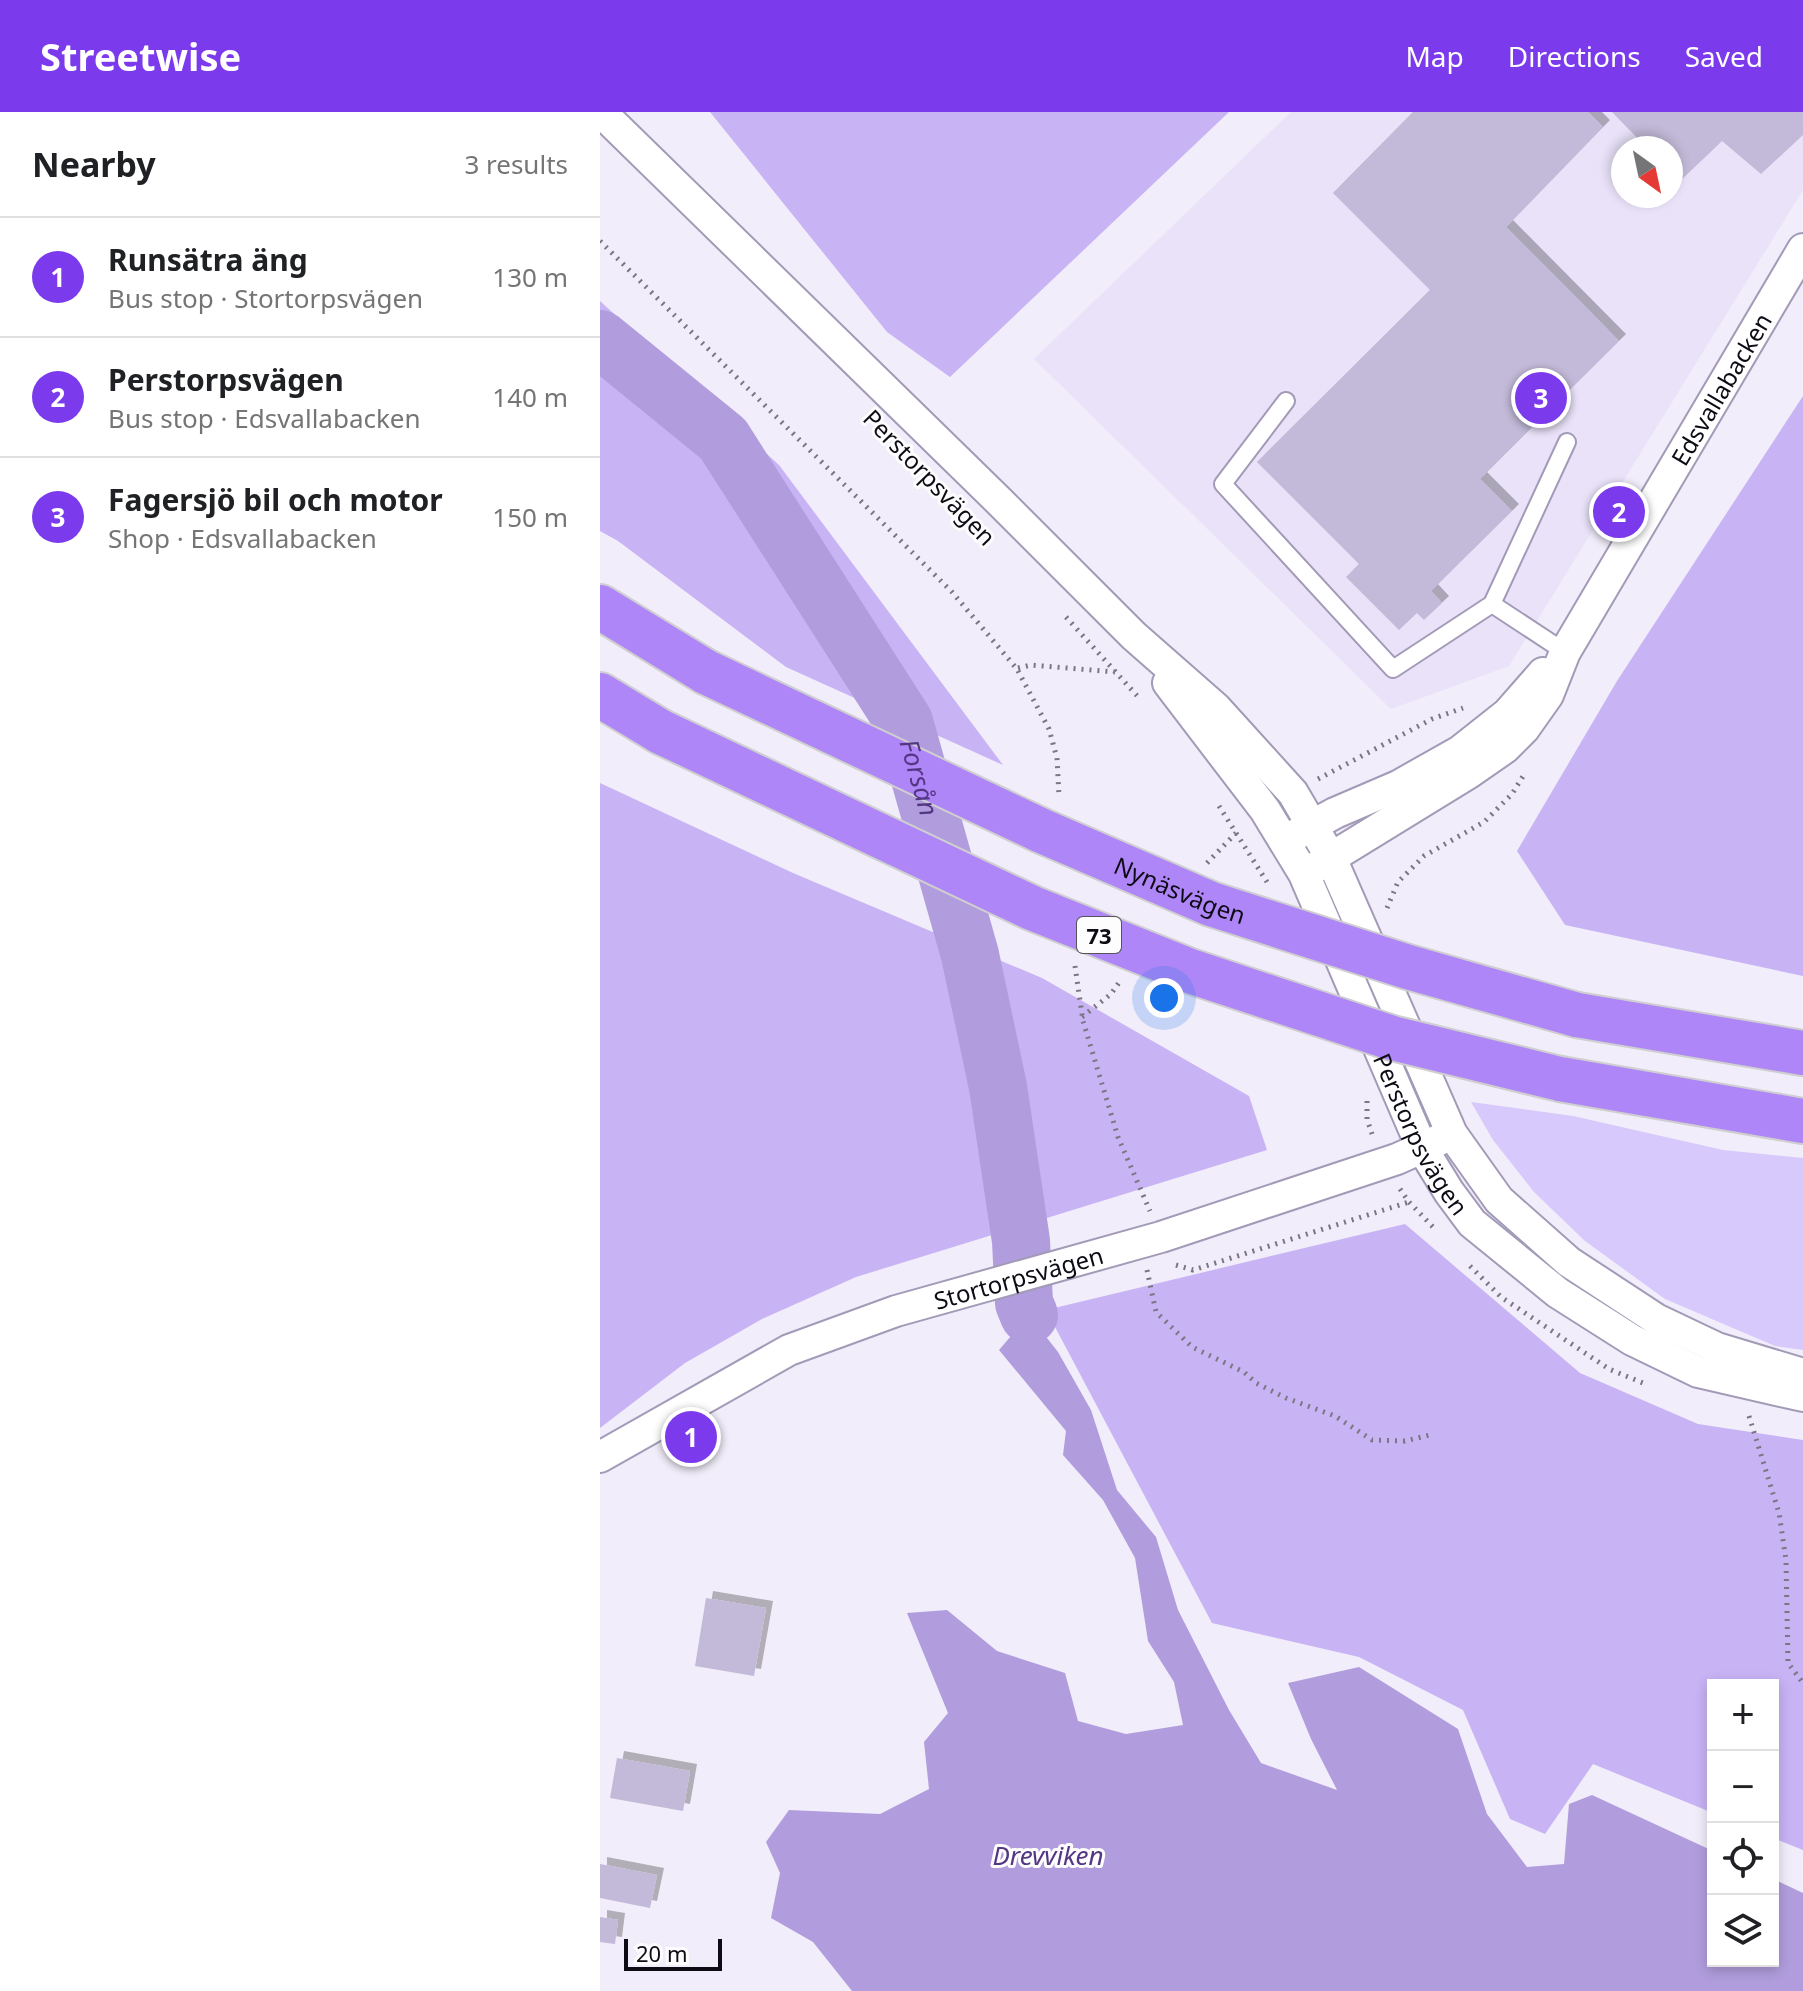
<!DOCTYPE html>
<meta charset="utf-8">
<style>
:root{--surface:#fff;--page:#f2f2f2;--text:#202124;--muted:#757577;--line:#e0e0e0;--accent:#7c3aed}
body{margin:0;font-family:"Noto Sans",sans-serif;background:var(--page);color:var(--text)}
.controls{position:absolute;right:24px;bottom:24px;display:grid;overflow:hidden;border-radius:0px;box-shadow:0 4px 12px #0003}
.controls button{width:72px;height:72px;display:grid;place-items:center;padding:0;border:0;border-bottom:2px solid var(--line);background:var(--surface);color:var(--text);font:40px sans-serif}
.compass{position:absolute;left:1011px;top:24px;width:72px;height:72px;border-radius:50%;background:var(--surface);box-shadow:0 4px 12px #0003;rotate:147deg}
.scale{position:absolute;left:24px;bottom:20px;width:98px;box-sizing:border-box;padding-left:8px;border:4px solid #0e0b15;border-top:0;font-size:22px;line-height:28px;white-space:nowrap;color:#0e0b15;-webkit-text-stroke:6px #fdfdfd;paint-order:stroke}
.you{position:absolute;left:564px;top:886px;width:28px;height:28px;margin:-20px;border:6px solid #fff;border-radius:50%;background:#1a73e8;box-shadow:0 0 0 12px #1a73e833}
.badge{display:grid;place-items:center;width:52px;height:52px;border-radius:50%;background:var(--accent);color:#fff;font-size:26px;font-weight:700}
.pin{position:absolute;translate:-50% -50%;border:4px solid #fff;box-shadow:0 2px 8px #0006}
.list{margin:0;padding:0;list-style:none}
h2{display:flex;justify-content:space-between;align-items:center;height:104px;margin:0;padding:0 32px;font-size:34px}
h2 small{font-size:26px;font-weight:400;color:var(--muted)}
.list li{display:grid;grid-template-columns:52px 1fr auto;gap:24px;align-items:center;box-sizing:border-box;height:120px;padding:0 32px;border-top:2px solid var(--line)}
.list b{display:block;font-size:30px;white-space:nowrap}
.list p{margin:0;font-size:26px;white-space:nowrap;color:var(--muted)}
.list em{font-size:26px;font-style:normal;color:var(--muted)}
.icon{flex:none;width:44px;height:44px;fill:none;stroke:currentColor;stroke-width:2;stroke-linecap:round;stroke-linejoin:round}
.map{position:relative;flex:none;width:1203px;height:1879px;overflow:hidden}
header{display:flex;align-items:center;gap:48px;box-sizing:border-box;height:112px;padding:0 40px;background:var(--accent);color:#fff}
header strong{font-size:38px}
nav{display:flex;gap:44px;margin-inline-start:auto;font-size:28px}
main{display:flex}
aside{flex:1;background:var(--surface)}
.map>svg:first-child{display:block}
.built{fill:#e9e2f9;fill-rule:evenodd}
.green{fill:#d7c9fb}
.forest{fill:#c8b3f5}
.water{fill:#b19ddd}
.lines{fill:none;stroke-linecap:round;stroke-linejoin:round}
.river{stroke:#b19ddd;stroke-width:58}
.building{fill:#c2bad8;filter:url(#shadow)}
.lane-casing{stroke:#a29ab7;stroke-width:20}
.street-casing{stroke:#a29ab7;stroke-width:34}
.highway-casing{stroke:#cfced0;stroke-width:48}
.path{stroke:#7a7782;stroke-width:5;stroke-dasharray:2 6;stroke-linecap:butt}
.lane{stroke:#fff;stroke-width:16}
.street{stroke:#fff;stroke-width:30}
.highway{stroke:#ae86f7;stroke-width:44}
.highway-bridge-casing{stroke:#cfced0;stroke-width:48;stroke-linecap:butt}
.highway-bridge{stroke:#ae86f7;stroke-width:44}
.labels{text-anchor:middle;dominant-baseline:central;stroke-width:6;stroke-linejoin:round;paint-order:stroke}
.shield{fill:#fdfdfd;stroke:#56545b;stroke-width:2}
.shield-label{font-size:22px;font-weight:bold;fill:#0e0b15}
.street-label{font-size:24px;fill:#0e0b15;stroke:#fdfdfd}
.water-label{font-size:26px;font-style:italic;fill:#533783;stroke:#fdfdfd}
</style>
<header>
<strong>Streetwise</strong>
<nav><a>Map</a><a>Directions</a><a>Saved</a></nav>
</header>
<main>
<aside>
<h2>Nearby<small>3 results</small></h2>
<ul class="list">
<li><span class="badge">1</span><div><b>Runsätra äng</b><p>Bus stop · Stortorpsvägen</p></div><em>130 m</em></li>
<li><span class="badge">2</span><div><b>Perstorpsvägen</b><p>Bus stop · Edsvallabacken</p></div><em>140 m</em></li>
<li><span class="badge">3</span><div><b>Fagersjö bil och motor</b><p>Shop · Edsvallabacken</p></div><em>150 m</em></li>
</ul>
</aside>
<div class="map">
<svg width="1203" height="1879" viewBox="0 0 1203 1879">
<defs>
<filter id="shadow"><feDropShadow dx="7" dy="-7" stdDeviation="0" flood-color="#0004"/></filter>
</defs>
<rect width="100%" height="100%" fill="#f1edfa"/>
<path class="built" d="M691 0H1203V78L909 554 791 597 434 247ZM1023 36H1071V84H1023Z"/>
<path class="green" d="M871 990 973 1004 1123 1038 1203 1046V1238L1175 1234 1065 1187 985 1129 934 1080 893 1028Z"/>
<path class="forest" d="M110 0H629L350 265 287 220Z
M0 189 179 353 403 653 186 555 18 429 0 419Z
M1203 284V864L965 813 917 739 1017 569Z
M0 671 193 761 442 866 649 984 667 1038 256 1165 162 1207 85 1251 0 1316Z
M805 1112 980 1261 1098 1312 1203 1328V1738L1173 1726V1573H1113V1701L993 1652 945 1722 910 1707 863 1598 759 1545 612 1511 446 1198Z"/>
<path class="water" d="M429 1203 458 1240 491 1298 517 1378 556 1425 578 1498 629 1598 661 1651 737 1678 711 1627 688 1571 759 1555 858 1617 887 1702 927 1755 964 1752 969 1692 992 1683 1113 1739V1849H1173V1767L1203 1781V1879H252L213 1830 171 1806 180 1761 166 1730 189 1698 280 1702 329 1677 324 1630 348 1601 307 1501 347 1498 397 1539 465 1561 478 1609 526 1622 583 1613 574 1570 548 1529 535 1446 503 1388 463 1343 466 1319 399 1238Z"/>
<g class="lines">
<path class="river" id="s1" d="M0 227 123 327 304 610 370 843 398 975 421 1129 424 1191 429 1203"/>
</g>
<path class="building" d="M813 0H988L1003 15 906 115 1019 229 880 367 912 399 831 479 842 491 824 508 817 501 799 518 746 465 759 452 657 350 830 178 733 81Z
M1012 0H1203V23L1161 62 1122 29 1080 69 1071 60V36H1047Z
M106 1486 166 1496 154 1564 95 1554Z
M17 1646 90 1659 83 1699 10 1686Z
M0 1752 57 1763 50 1796 0 1786Z
M0 1805 18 1808 15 1832 0 1830Z"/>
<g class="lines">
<defs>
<path id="lane" d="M686 289 623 372 793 557 892 492
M965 540 892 492 967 330"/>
<g id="street">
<path d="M1 0 399 389 534 524 616 596 693 681 731 746 852 1022 899 1088 969 1150 1056 1207 1117 1236 1203 1262"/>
<path id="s2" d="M568 571 665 698 704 762 822 1036 849 1080 872 1111 958 1181 1032 1228 1098 1260 1203 1284"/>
<path d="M695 723 735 701 798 674 860 639 908 601 943 561"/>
<path id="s3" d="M716 755 869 661 905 636 924 617 948 583 965 540 1203 137"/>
<path id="s4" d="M0 1345 189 1238 296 1199 561 1125 797 1047 839 1028"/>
</g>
<path id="highway" d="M0 495 106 560
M0 583 61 620
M977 903 1203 941
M960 967 1203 1009"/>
</defs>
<use href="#lane" class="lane-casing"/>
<use href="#street" class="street-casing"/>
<use href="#highway" class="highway-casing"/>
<path class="path" d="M0 129 352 480 417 557 449 617 457 646 459 684
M466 505 540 587
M418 556 431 553 515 560
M718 667 832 607 863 596
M619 694 667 770
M607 751 636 721
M787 796 798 770 824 744 884 710 912 682 925 661
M475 854 483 909 518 1025 550 1099
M482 905 511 882 520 869
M767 989V1007L772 1022
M800 1077 809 1090 833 1115
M576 1153 593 1158 809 1090
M870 1154 901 1185 1009 1257 1043 1271
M547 1158 556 1200 592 1235 644 1260 656 1271 686 1286 735 1304 772 1328 805 1329 834 1322
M1149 1304 1179 1401 1186 1448 1188 1551 1203 1571"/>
<use href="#lane" class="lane"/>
<use href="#street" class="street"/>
<use href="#highway" class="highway"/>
<defs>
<g id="highway-bridge">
<path id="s5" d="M106 560 442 719 611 792 808 855 977 903"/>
<path d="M61 620 432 796 590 859 792 926 960 967"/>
</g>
</defs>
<use href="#highway-bridge" class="highway-bridge-casing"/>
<use href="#highway-bridge" class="highway-bridge"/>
</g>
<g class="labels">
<rect class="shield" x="477" y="805" width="44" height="36" rx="6"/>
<g class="shield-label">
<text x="499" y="823">73</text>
</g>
<g class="street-label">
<text stroke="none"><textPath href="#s3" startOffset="644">Edsvallabacken</textPath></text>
<text transform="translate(330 365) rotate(46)">Perstorpsvägen</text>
<text stroke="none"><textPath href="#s5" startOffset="522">Nynäsvägen</textPath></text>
<text stroke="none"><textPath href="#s2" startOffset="520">Perstorpsvägen</textPath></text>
<text stroke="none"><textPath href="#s4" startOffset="458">Stortorpsvägen</textPath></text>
</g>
<g class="water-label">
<text stroke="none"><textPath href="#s1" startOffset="552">Forsån</textPath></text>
<text x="448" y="1743">Drevviken</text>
</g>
</g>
</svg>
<div class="controls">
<button>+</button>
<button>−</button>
<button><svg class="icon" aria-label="locate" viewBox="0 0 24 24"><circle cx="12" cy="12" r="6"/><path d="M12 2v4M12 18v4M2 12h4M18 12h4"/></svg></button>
<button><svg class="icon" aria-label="layers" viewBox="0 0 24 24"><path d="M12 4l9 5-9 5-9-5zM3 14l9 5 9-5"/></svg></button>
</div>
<svg class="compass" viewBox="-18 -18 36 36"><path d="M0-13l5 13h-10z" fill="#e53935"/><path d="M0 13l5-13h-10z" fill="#757577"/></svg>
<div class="scale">20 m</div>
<div class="you"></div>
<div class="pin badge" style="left:91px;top:1325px">1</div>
<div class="pin badge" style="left:1019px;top:400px">2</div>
<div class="pin badge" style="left:941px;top:286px">3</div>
</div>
</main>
